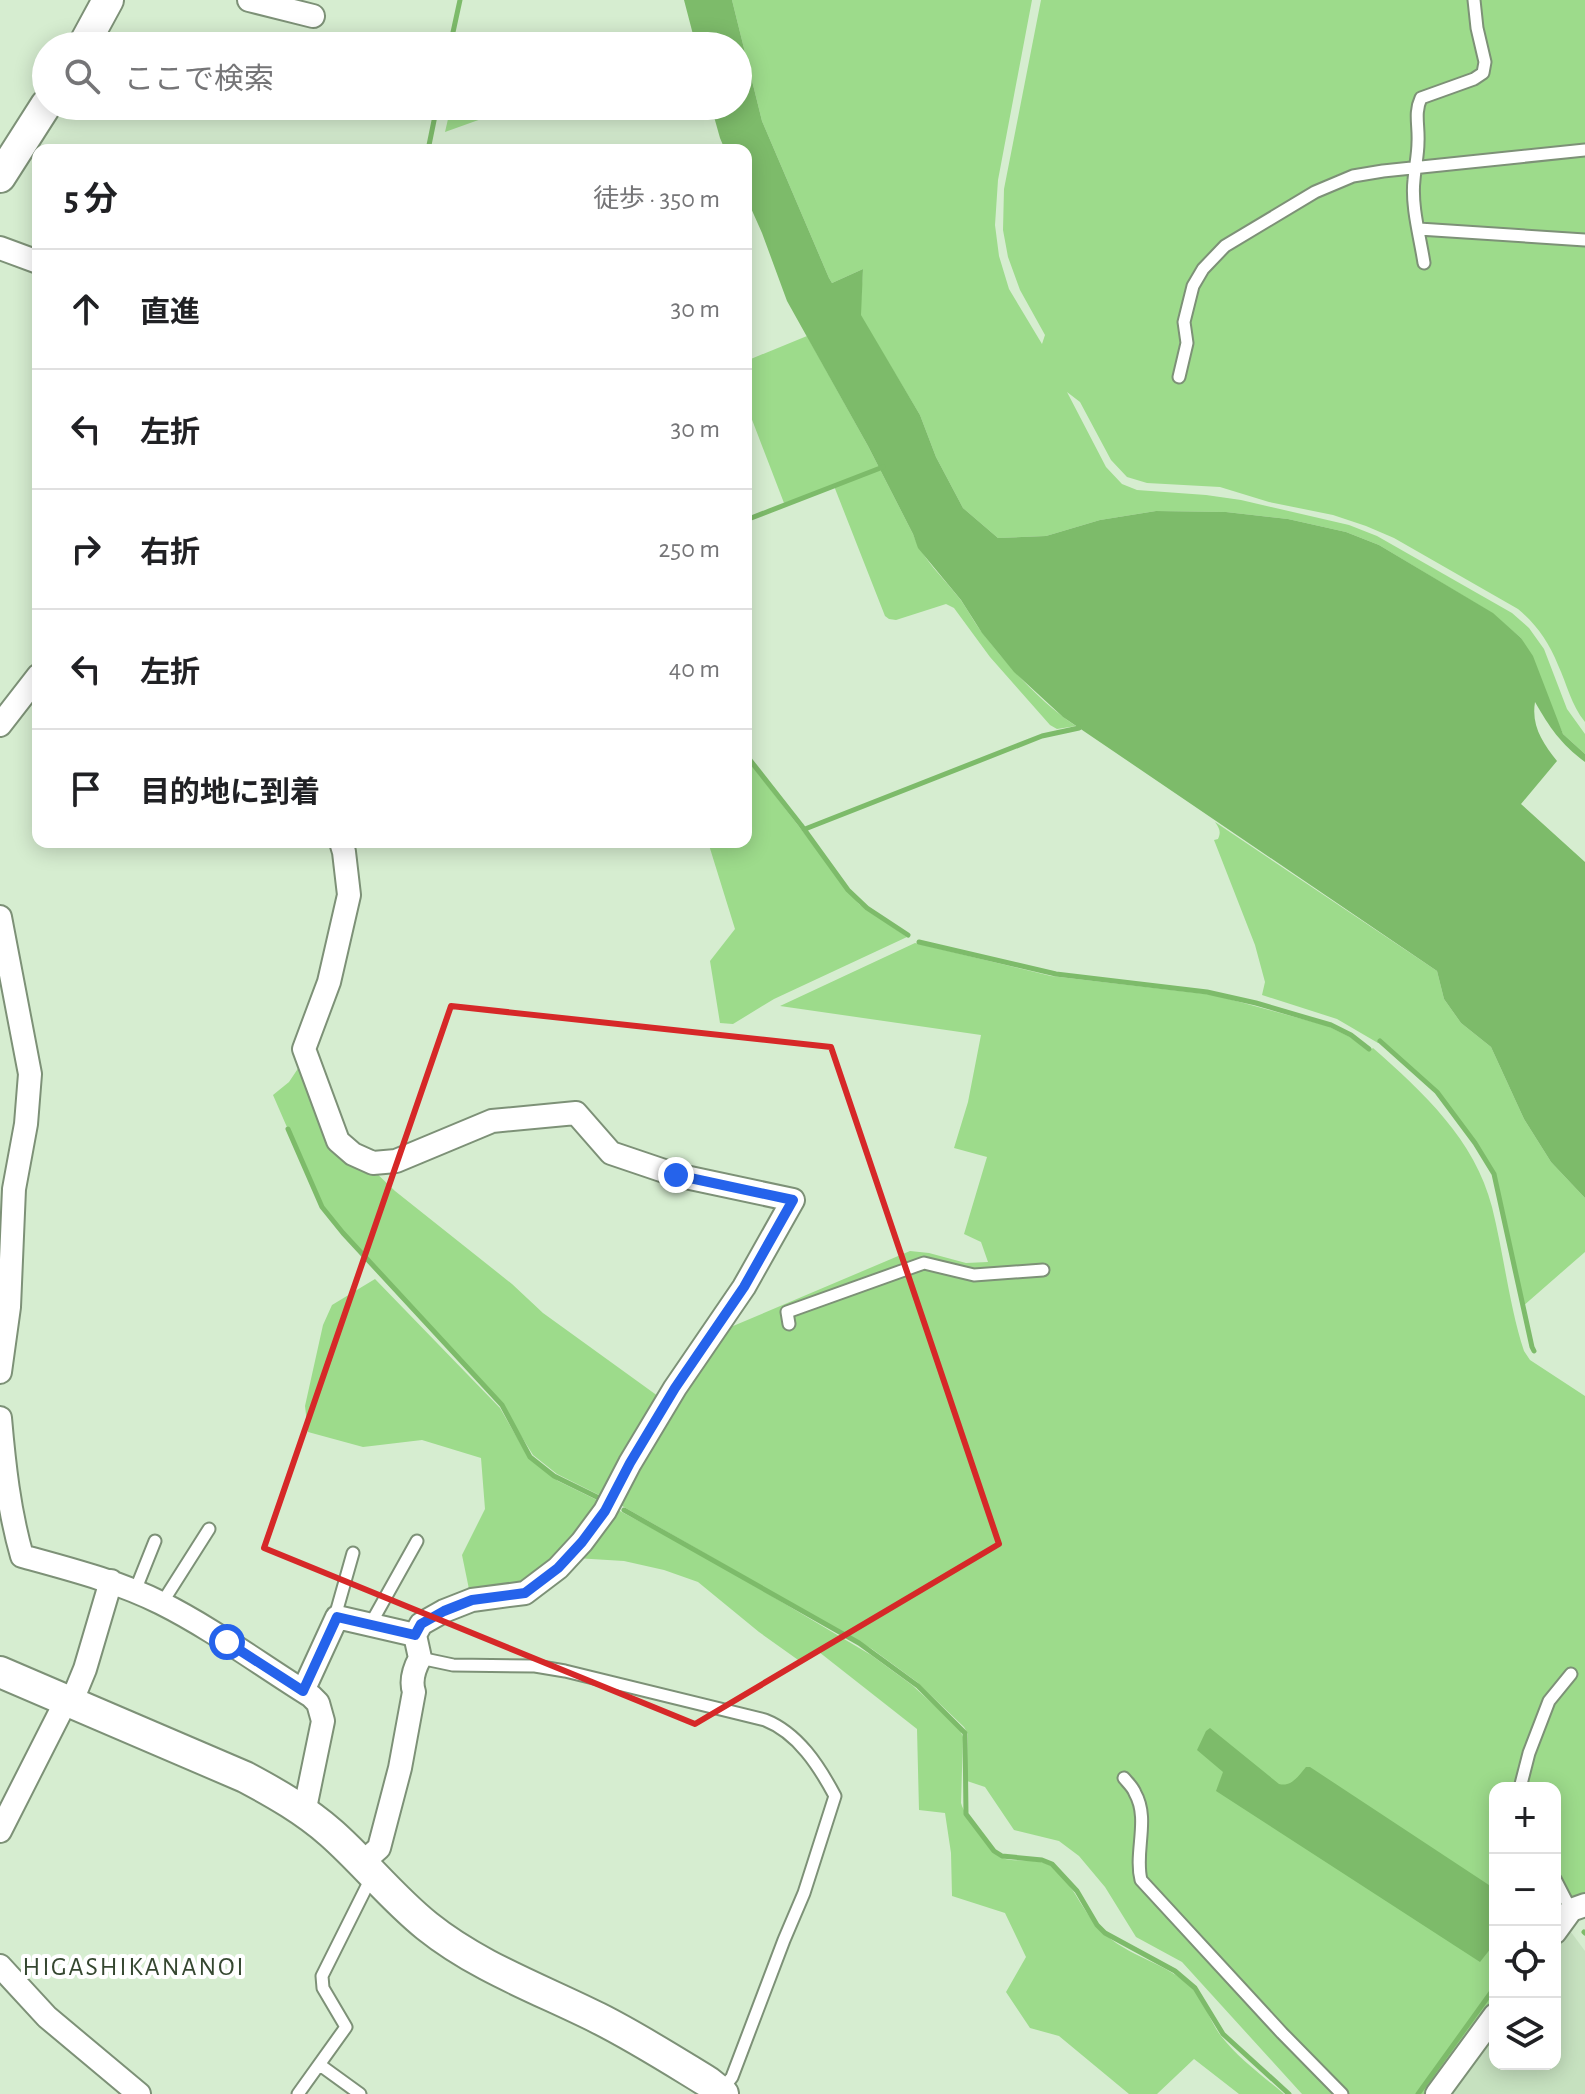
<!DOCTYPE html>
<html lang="ja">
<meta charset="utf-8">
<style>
:root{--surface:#fff;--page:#f2f2f2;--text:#202124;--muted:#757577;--line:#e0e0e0}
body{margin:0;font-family:"Alegreya Sans","Noto Sans JP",sans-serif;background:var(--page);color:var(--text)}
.controls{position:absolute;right:24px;bottom:24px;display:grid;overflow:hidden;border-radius:16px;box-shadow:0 4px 20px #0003}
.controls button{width:72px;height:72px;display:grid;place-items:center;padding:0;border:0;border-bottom:2px solid var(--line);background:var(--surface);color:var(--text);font:40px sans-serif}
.stop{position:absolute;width:24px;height:24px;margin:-18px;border:6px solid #2563eb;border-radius:50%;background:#fff}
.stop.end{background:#2563eb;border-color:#fff;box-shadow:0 2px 8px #0008}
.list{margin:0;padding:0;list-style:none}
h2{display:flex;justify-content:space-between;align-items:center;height:104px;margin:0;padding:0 32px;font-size:34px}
h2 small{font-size:26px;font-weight:400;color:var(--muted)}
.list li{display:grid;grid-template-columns:52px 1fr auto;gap:24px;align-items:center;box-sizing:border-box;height:120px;padding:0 32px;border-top:2px solid var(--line)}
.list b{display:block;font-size:30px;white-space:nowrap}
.list em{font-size:26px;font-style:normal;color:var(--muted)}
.icon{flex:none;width:44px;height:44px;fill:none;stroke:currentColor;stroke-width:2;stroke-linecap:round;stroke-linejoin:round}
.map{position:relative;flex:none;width:1585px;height:2094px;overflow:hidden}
.search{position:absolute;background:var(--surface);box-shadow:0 4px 20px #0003;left:32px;top:32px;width:720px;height:88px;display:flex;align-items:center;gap:20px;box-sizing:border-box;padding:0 28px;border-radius:44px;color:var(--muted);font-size:30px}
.panel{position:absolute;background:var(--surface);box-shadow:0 4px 20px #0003;left:32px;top:144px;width:720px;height:704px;border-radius:16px}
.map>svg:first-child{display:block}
.built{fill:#c6e1bf}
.green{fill:#9ddb8b}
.water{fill:#7dbb6a}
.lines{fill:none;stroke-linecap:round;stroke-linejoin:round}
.stream{stroke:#7dbb6a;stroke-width:5}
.lane-casing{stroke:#7d9177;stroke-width:15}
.street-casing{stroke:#7d9177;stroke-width:26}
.secondary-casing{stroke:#7d9177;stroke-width:34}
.lane{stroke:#fff;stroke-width:11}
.street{stroke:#fff;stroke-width:22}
.secondary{stroke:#fff;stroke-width:30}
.route{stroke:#2563eb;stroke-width:10}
.marked{fill:none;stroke:#d62828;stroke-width:6;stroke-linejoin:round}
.labels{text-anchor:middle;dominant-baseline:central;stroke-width:8;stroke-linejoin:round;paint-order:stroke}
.quarter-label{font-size:26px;letter-spacing:2px;fill:#354730;stroke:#fff}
</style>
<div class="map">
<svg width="1585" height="2094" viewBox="0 0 1585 2094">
<rect width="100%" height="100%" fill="#d6edd0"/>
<path class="built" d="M1568 1928 1585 1951V2094H1450L1495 2031V2064H1555V1946Z"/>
<path class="green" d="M732 0H1032L998 180 995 225 999 256 1009 289 1042 344 1045 335 1020 290 1008 257 1003 230 1004 189 1041 0H1585V722C1571 705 1567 684 1558 665 1549 642 1536 624 1518 609L1394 538 1366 526 1333 515 1269 502 1220 487 1147 483 1127 477 1111 460 1080 402 1067 392 1106 467 1122 484 1137 490 1206 495 1241 500 1349 525 1377 536 1512 613 1529 628 1544 649 1567 709 1585 734V754L1563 734 1521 638 1492 613 1379 545 1346 532 1288 519 1226 512 1156 511 1100 520 1046 536 998 538 963 508 936 457 920 415 860 315 863 269 832 283 829 278 762 121Z
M451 106H496L498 113 445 132Z
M807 336 868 446 913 534C922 559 943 577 960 599 968 610 975 624 984 635 1010 668 1041 703 1076 726L1057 729 1050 725 990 657 954 608 946 604 896 620 889 619 885 616 834 486 784 503 746 404V361Z
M746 758 859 904 907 937 774 999 733 1024 720 1023 710 961 735 929 708 842H746Z
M1215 822 1437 971 1444 999 1461 1023 1491 1047 1524 1119 1551 1162 1585 1198V1252L1523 1306 1494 1175 1475 1143 1437 1092 1380 1042 1378 1043 1337 1019 1262 995 1265 982 1255 945 1214 840 1218 839C1221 832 1220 829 1215 822Z
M915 943 1051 976 1214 995 1328 1026 1350 1037 1369 1051 1373 1048C1423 1092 1475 1140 1492 1207 1504 1255 1509 1305 1524 1351L1530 1360 1585 1396V1895L1557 1906 1555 1914V1788H1495V2007L1434 2094H1302L1182 1962 1136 1937 1105 1887 1079 1856 1059 1841 1014 1830 985 1787 967 1781 968 1734 964 1727 917 1682 872 1649 617 1503 726 1329 910 1251 929 1253 966 1263 988 1262 981 1242 964 1234 987 1157 954 1148 968 1102 981 1035 780 1006Z
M303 1061 348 1158 357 1168 370 1167 395 1191 512 1284 543 1313 662 1399 605 1498 557 1474 533 1455 497 1397 364 1259 323 1207 316 1194 273 1095 289 1082Z
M375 1279 500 1408 527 1455 558 1481 603 1503 538 1578 470 1594 462 1555 485 1509 481 1458 422 1440 363 1447 308 1432 305 1406 323 1325 332 1305Z
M618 1510 706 1557 871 1655 912 1685 959 1728 963 1737 961 1803C965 1817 991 1855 1005 1859 1019 1862 1041 1858 1053 1867 1074 1885 1083 1913 1101 1930 1126 1957 1167 1962 1193 1989 1205 2002 1210 2022 1221 2036 1238 2058 1263 2076 1284 2094H1239L1194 2059 1157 2094H1129L1059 2036 1030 2028 1006 1992 1026 1957 1005 1913 952 1896 951 1853 945 1813 919 1810 917 1729 819 1652 801 1662 759 1632 698 1582 664 1570 624 1561 575 1558Z"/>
<path class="water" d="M684 0H732L762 121 829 278 832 283 863 269 861 315 920 415 936 457 963 508 998 538 1046 536 1100 520 1156 511 1226 512 1288 519 1346 532 1379 545 1493 613 1521 638 1533 656 1563 734 1585 754V762C1560 743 1550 728 1535 702 1531 726 1543 743 1557 761L1521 804 1585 862V1198L1551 1162 1524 1119 1491 1047 1461 1023 1444 999 1437 971 1063 717 1014 672 982 633 961 600 918 548 913 534 868 446 787 301 762 233 746 197V150H725L720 138 711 106H738V46H696Z
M1210 1728 1279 1784C1292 1787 1298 1776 1306 1767H1310L1495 1889V1943L1480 1962 1216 1791 1223 1772 1197 1750 1206 1731Z"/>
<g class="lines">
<path class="stream" d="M450 46 460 0
M428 150 437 106
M746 520 883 467
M746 755 801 825 848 890 867 908 908 935
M805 829 1042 736 1079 728
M919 942 1056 974 1207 992 1256 1003 1331 1025 1351 1035 1369 1049
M1380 1041 1437 1092 1475 1143 1494 1174 1532 1347 1534 1351
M288 1129 322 1207 343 1233 502 1405 530 1457 554 1476 601 1499
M624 1510 859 1643 918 1686 965 1733 966 1814 994 1851 1002 1856 1042 1860 1052 1864 1077 1891 1097 1925 1105 1933 1175 1971 1195 1988 1223 2034 1289 2094
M1584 1932 1585 1933
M1418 2094 1495 1987"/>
<defs>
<path id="lane" d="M1419 229 1585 240
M1424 263C1420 237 1411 206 1414 180 1415 167 1418 155 1418 142 1419 126 1414 113 1421 98L1474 79 1483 73 1485 62 1477 28 1474 0
M1179 377 1187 343 1184 322 1193 286 1203 269 1225 246 1315 192 1353 176 1383 171 1585 150
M789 1324 787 1312 924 1263 974 1275 1043 1270
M135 1591 155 1541
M162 1603 209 1529
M337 1617 336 1613 353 1553
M370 1625 417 1541
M420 1658 453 1665 535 1666 565 1671 765 1720C798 1733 819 1766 835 1796L804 1893 784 1940 732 2077 721 2091
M1124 1778C1127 1782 1133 1787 1135 1793 1150 1819 1134 1852 1141 1880L1282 2033 1342 2094
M1520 1788 1529 1753 1549 1701 1571 1674
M1555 1879 1571 1910
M320 2065 360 2094
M298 2094 346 2027 323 1988 322 1976 367 1886 374 1878"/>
<path id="street" d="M249 0 313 16
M0 248 38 262
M0 725 38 676
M341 842 344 852 349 895 329 982 304 1049 338 1141 353 1154 373 1163 396 1161 492 1121 576 1113 611 1153 676 1175 793 1200 744 1287 675 1388 630 1463 605 1511 582 1542 558 1568 525 1593 472 1600 444 1611 421 1624 415 1635 420 1658C414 1669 410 1680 414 1692L400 1768 379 1848 362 1863
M0 917 30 1074 26 1124 14 1189 9 1307 0 1372
M0 1418C4 1464 9 1511 22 1556 69 1569 117 1581 161 1603 213 1629 261 1665 311 1696L318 1703 323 1721 304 1813
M303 1691 337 1617 415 1635
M71 1703 85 1669 111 1581
M0 1831 66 1701
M1555 1932 1571 1910 1585 1905
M0 1966 47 2017 139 2094
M1437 2094 1495 2015"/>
<path id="secondary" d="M83 46 108 0
M0 177 46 105
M0 1672 245 1777C275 1793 305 1810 331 1833 364 1862 392 1898 427 1926 478 1967 540 1989 598 2018 636 2037 672 2060 708 2082L723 2094"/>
</defs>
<use href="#lane" class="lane-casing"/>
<use href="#street" class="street-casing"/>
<use href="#secondary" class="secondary-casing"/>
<use href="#lane" class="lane"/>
<use href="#street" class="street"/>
<use href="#secondary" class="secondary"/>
</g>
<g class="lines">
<path class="route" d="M227 1642 303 1691 337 1617 415 1635 421 1624 444 1611 472 1600 525 1593 558 1568 582 1542 605 1511 630 1463 675 1388 744 1287 793 1200 676 1175"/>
</g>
<path class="marked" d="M451 1006 831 1047 999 1544 695 1724 264 1548Z"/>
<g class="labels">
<g class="quarter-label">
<text x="134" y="1967">HIGASHIKANANOI</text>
</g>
</g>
</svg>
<div class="controls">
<button>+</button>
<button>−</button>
<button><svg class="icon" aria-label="locate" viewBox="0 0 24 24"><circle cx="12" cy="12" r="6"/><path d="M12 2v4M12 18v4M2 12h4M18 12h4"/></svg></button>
<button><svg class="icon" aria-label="layers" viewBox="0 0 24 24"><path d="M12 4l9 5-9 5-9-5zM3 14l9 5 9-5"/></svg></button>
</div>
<div class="stop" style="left:227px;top:1642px"></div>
<div class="stop end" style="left:676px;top:1175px"></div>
<div class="search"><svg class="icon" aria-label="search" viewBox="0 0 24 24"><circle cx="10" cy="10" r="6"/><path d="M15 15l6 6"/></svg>ここで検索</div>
<section class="panel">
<h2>5 分<small>徒歩 · 350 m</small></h2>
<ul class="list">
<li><svg class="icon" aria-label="ahead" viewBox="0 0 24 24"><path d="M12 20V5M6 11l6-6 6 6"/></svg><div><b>直進</b></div><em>30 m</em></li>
<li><svg class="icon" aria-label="left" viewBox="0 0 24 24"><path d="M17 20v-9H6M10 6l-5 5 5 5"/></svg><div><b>左折</b></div><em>30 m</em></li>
<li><svg class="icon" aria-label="right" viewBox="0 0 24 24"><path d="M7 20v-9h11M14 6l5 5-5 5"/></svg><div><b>右折</b></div><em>250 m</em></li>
<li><svg class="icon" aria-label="left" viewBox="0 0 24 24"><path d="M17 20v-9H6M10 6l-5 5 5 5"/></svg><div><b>左折</b></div><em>40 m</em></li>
<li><svg class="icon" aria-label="arrive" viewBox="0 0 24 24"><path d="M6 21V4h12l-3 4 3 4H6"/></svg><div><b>目的地に到着</b></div></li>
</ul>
</section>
</div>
